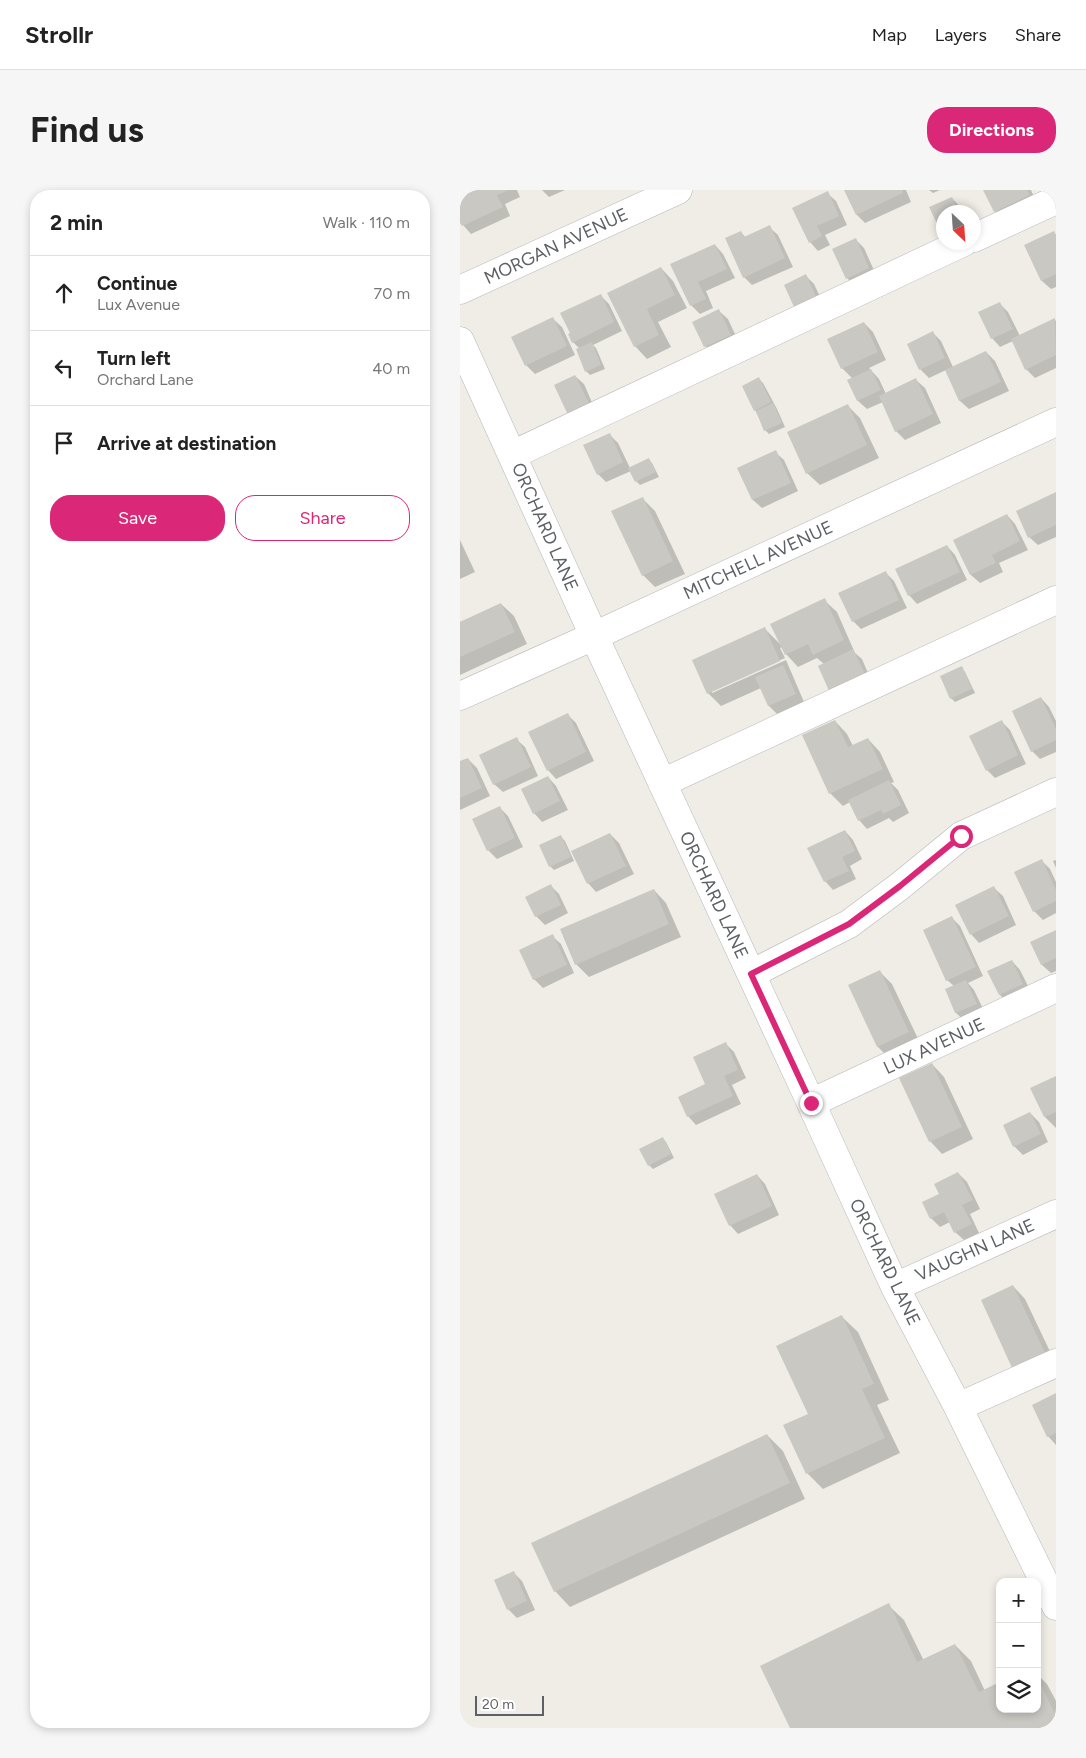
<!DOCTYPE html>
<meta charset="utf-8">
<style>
:root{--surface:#fff;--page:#f6f6f6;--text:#222;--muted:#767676;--line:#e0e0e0;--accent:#db2777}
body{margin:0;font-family:Figtree,sans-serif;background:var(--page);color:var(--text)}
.controls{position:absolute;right:15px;bottom:15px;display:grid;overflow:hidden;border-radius:10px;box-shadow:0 2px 8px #0003}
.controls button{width:45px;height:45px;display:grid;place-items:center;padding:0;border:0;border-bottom:1px solid var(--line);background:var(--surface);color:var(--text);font:25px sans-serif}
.compass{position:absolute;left:476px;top:15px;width:45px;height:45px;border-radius:50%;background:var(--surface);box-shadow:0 2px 8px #0003;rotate:155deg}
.scale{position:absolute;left:15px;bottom:12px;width:69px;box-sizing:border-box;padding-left:5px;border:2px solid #5d6065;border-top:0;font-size:14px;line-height:18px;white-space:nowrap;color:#5d6065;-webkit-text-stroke:4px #fff;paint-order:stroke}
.stop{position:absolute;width:15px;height:15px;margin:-11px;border:4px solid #db2777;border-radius:50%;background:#fff}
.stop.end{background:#db2777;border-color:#fff;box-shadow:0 1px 5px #0008}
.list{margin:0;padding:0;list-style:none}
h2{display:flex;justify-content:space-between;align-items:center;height:65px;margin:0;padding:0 20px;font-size:21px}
h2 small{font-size:16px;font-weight:400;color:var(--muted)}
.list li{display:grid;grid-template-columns:32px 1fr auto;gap:15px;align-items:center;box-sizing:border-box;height:75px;padding:0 20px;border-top:1px solid var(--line)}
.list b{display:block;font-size:19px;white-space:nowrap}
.list p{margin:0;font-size:16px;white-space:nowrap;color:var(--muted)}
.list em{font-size:16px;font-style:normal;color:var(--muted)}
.actions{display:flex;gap:10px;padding:15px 20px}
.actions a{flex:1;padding:11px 0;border:1px solid var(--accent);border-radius:20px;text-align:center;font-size:18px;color:var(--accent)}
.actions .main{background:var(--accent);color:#fff}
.icon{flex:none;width:28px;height:28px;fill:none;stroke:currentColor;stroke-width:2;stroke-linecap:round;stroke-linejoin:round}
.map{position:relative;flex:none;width:596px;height:1538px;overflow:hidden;border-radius:20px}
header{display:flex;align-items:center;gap:30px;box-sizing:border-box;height:70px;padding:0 25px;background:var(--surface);border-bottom:1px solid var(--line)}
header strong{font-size:24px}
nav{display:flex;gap:28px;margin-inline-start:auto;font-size:18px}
.intro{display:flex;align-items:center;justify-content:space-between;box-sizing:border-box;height:120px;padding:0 30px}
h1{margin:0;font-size:35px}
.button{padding:12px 22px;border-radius:20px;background:var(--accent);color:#fff;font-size:18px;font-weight:700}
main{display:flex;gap:30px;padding:0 30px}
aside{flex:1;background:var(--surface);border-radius:20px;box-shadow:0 2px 8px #0003}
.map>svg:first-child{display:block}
.shadow{fill:#0003}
.building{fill:#cac8c2}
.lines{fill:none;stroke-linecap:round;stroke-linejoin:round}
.minor-casing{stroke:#b6b7bc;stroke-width:29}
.minor{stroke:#fff;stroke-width:28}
.route{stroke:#db2777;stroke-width:6}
.labels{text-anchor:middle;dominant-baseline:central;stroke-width:4;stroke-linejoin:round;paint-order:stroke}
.street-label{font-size:18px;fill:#5d6065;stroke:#fff}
</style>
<header>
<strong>Strollr</strong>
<nav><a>Map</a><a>Layers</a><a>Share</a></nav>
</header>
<div class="intro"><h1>Find us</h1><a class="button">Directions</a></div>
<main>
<aside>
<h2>2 min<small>Walk · 110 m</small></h2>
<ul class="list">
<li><svg class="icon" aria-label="ahead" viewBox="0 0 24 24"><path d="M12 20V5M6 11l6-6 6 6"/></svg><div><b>Continue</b><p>Lux Avenue</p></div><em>70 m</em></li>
<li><svg class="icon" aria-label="left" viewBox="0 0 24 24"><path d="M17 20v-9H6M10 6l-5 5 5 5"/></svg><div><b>Turn left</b><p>Orchard Lane</p></div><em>40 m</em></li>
<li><svg class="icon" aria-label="arrive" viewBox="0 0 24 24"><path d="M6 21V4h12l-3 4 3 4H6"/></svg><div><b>Arrive at destination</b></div></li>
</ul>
<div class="actions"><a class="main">Save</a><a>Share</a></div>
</aside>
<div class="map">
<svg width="596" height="1538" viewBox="0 0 596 1538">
<rect width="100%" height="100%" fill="#efede5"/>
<path class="shadow" d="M0 0H57L60 7 45 14 50 26 11 44 3 35 0 30Z
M82 0H105L89 7Z
M385 0H446L451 12 405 33 397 25Z
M469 0H480L473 3Z
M525 0H571L577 14 543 30 535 21Z
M367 3 376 11 387 35 365 45 370 55 358 61 350 52Z
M492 8 500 17 503 22H483V42L471 18Z
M309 37 318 45 333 77 292 95 284 87 281 42 286 48Z
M594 43 596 45V97L591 99 582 91 566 56Z
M396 50 404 58 417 87 395 96 387 88Z
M255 55 263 64 275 88 246 101 253 118 240 124 231 115 212 75Z
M201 78 213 91 227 118 198 132 211 157 187 169 175 156 149 103Z
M346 86 354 94 365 117 336 118Z
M140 105 149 114 162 141 133 155 136 158 145 179 130 185 126 181 120 159 113 152Z
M540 114 548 122 560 146 595 130 596 131V178L575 188 566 179 553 151 540 157 532 148Z
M259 121 268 129 279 153 254 165 245 156Z
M93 129 102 137 115 165 75 184 66 175Z
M404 133 413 142 426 170 409 178 419 189 426 204 456 190 465 198 481 233 445 250 436 241 423 212 407 219 398 211 389 190 393 189 382 178Z
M473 143 481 151 493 177 526 162 535 171 549 201 509 219 500 211 486 180 469 188 460 179Z
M115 186 124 194 137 224 109 225Z
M299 189 303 193 317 219 325 237 309 244 305 240 295 220Z
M388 216 400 228 419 268 360 295 347 283Z
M149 244 158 253 170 278 188 269 192 273 199 287 180 295 176 291 171 281 146 292 138 284Z
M315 262 324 270 338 301 302 318 293 310 279 279Z
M596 303V347L578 355 569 347Z
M182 308 195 321 225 384 195 397 183 385Z
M547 325 555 334 568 360 539 373 543 382 520 393 511 385 495 350Z
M0 350 15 382 0 389Z
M487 356 495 365 507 390 457 414 449 405Z
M425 382 434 391 447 418 401 439 393 431Z
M364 410 377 422 395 463 402 469 413 495 364 474 357 468 338 477 326 464 323 457 320 458 325 468 252 501V503L326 470 344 512 317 524 309 516 301 498 261 516 248 503 305 439 321 455Z
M41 414 54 426 67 454 0 485V432Z
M501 478 505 482 515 503 495 512 491 508Z
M581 508 589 517 596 531V562L580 569 572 561Z
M108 525 116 533 134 571 96 589 88 580Z
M375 531 387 544 393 556 408 549 420 562 434 592 431 593 438 600 449 623 433 632 429 628 407 639 399 630 390 612 383 616 370 603Z
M542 532 550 540 566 574 535 588 527 580Z
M56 549 65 557 78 586 43 602 34 594Z
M8 569 17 578 30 606 0 620V573Z
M88 587 96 596 108 620 82 632 74 623Z
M40 618 48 626 63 657 37 669 28 660Z
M385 641 393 650 402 669 390 676 396 689 373 700 365 691Z
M150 644 159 653 174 684 136 702 128 693Z
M101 647 105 651 114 671 94 680 90 676Z
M596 670V678L593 671Z
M582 671 590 679 596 692V723L583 730 574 721Z
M91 696 99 704 108 723 85 735 76 726Z
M534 698 543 706 556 735 519 753 511 744Z
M194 700 206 713 221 747 129 787 116 774Z
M492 728 500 736 523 786 508 793 514 800 525 823 505 831 496 823 486 800 494 796 487 790Z
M596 741V781L591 783 582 775 572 752Z
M92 746 101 754 114 783 83 798 74 789 61 760Z
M552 771 560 780 571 802 548 813 540 805Z
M420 782 432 794 461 855 430 869 418 857 390 796Z
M266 854 274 862 286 888 272 895 281 914 236 935 228 926 247 895Z
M472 874 484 887 513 949 482 964 470 951Z
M596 887V938L585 927Z
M570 923 579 932 588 952 563 965 554 956Z
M202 948 206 952 214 968 193 979 189 975Z
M498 983 507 992 520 1019 510 1024 519 1043 504 1050 495 1042 490 1032 480 1037 471 1028Z
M297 985 305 994 319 1025 278 1044 270 1035Z
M553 1096 565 1109 596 1174 567 1192Z
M382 1127 398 1142 429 1210 417 1215 440 1263 363 1299 347 1283 349 1224Z
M596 1205V1255L588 1246Z
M307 1245 323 1261 345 1309 110 1417 95 1401Z
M53 1382 62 1391 75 1420 57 1428 48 1419Z
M428 1415 444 1430 464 1471 495 1455 511 1471 525 1501 540 1519H577V1484L587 1494 596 1511V1538H331Z"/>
<path class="building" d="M0 0H49L37 5 43 17 2 36 0 33Z
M384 0H442L443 3 396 25Z
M523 0H567L570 5 534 22Z
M368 1 379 26 357 36 362 46 349 53 332 18Z
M492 7 499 22H483V38L480 40 469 17Z
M310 35 325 68 283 88 265 48 281 41 284 47Z
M594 41 596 45V84L581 91 564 55Z
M396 48 409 78 386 89 372 59Z
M255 54 267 79 238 92 246 109 230 116 210 74Z
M201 77 215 105 187 119 199 145 174 157 147 103Z
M346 84 357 109 335 119 324 95Z
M141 104 154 132 112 153 108 144 110 143 100 123Z
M540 112 553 139 531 149 518 122Z
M259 119 271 145 244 157 232 132Z
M93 127 107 156 65 176 51 147Z
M595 128 596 165 565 180 551 149Z
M404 132 418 162 381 179 367 149Z
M473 141 485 168 459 180 447 154Z
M132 152 141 175 125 182 116 159Z
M526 161 541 192 499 211 485 180Z
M411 179 421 200 397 211 387 190Z
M115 185 130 215 108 225 94 195Z
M299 187 311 212 294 221 282 196Z
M456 188 473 224 435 242 419 206Z
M313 213 322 233 304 241 296 221Z
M388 214 407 255 346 284 327 242Z
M150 243 163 272 137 285 123 255Z
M316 260 331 293 292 310 277 278Z
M189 268 196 282 175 292 168 278Z
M596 302V335L568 348 556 321Z
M183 307 213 371 182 386 151 321Z
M547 324 560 351 532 365 536 373 510 385 493 350Z
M487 355 500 382 448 406 435 379Z
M426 381 439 410 392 432 378 403Z
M365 408 384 450 353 465 348 454 325 465 310 434Z
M41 413 55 442 0 467V432Z
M305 437 320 471 247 504 232 470Z
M393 459 406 486 370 503 358 476Z
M323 475 336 504 308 516 295 487Z
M502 476 512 499 490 509 480 486Z
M581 507 596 539V550L571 562 552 521Z
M108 523 126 562 87 581 68 542Z
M375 530 388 557 408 548 423 579 369 604 342 545Z
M542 530 558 565 526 581 509 546Z
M57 547 71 577 33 595 19 565Z
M8 568 22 598 0 608V571Z
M88 586 100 611 73 624 61 599Z
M429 590 441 615 423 624 421 620 398 631 388 610Z
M40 616 55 648 27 661 12 629Z
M385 640 395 661 382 667 389 681 364 692 347 658Z
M150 643 166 676 127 694 111 661Z
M101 645 111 667 89 677 79 655Z
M582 669 596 700V711L573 722 554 682Z
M91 694 101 715 75 727 65 707Z
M534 696 549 726 510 745 495 715Z
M194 699 209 734 115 775 100 739Z
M492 726 516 777 486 791 463 740Z
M596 740V768L581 775 570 752Z
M93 744 107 775 73 790 59 760Z
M552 770 563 794 539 805 527 781Z
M420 780 449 842 417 857 388 795Z
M506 790 517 814 495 823 485 799Z
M266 852 278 880 264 886 273 906 227 927 218 907 245 894 233 867Z
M472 873 502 937 469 952 439 888Z
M596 886V922L584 927 570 898Z
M570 922 581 944 553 957 543 935Z
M203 947 211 964 188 976 179 959Z
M498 982 513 1010 502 1015 512 1034 494 1043 484 1022 470 1029 462 1012 479 1004 474 994Z
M297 984 312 1016 269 1036 254 1004Z
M553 1095 586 1165 553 1180 521 1110Z
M382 1125 414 1194 402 1199 425 1248 346 1284 323 1235 348 1224 316 1156Z
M596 1203V1243L587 1247 572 1215Z
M307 1244 330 1293 94 1402 71 1353Z
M54 1381 67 1411 47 1420 34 1390Z
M429 1413 457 1472 495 1454 519 1502 540 1492V1519H577V1487L596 1526V1538H330L300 1476Z"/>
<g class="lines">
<defs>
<path id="minor" d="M514 48 596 10
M0 100 218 0
M0 151 134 446 351 913 435 1097 498 1217 596 1416
M52 265 504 52
M0 506 134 446 596 232
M202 593 596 410
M291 784 389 734 440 696 501 646 596 602
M351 913 596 798
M435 1097 596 1024
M498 1217 596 1173"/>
</defs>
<use href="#minor" class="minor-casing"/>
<use href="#minor" class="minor"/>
</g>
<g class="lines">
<path class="route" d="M351 913 291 784 389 734 440 696 501 646"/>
</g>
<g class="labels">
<g class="street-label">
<text transform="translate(96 56) rotate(-25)">MORGAN AVENUE</text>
<text transform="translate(85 337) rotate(66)">ORCHARD LANE</text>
<text transform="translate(298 370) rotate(-25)">MITCHELL AVENUE</text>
<text transform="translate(254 705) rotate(65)">ORCHARD LANE</text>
<text transform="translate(474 856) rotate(-25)">LUX AVENUE</text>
<text transform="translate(515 1060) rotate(-24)">VAUGHN LANE</text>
<text transform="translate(425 1072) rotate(64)">ORCHARD LANE</text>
</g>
</g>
</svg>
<div class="controls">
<button>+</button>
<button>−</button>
<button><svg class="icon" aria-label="layers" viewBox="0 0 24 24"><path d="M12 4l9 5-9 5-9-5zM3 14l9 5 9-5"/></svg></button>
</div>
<svg class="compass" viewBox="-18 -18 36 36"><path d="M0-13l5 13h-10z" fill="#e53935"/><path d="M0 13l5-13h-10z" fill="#767676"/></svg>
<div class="scale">20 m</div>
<div class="stop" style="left:501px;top:646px"></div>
<div class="stop end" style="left:351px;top:913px"></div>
</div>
</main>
